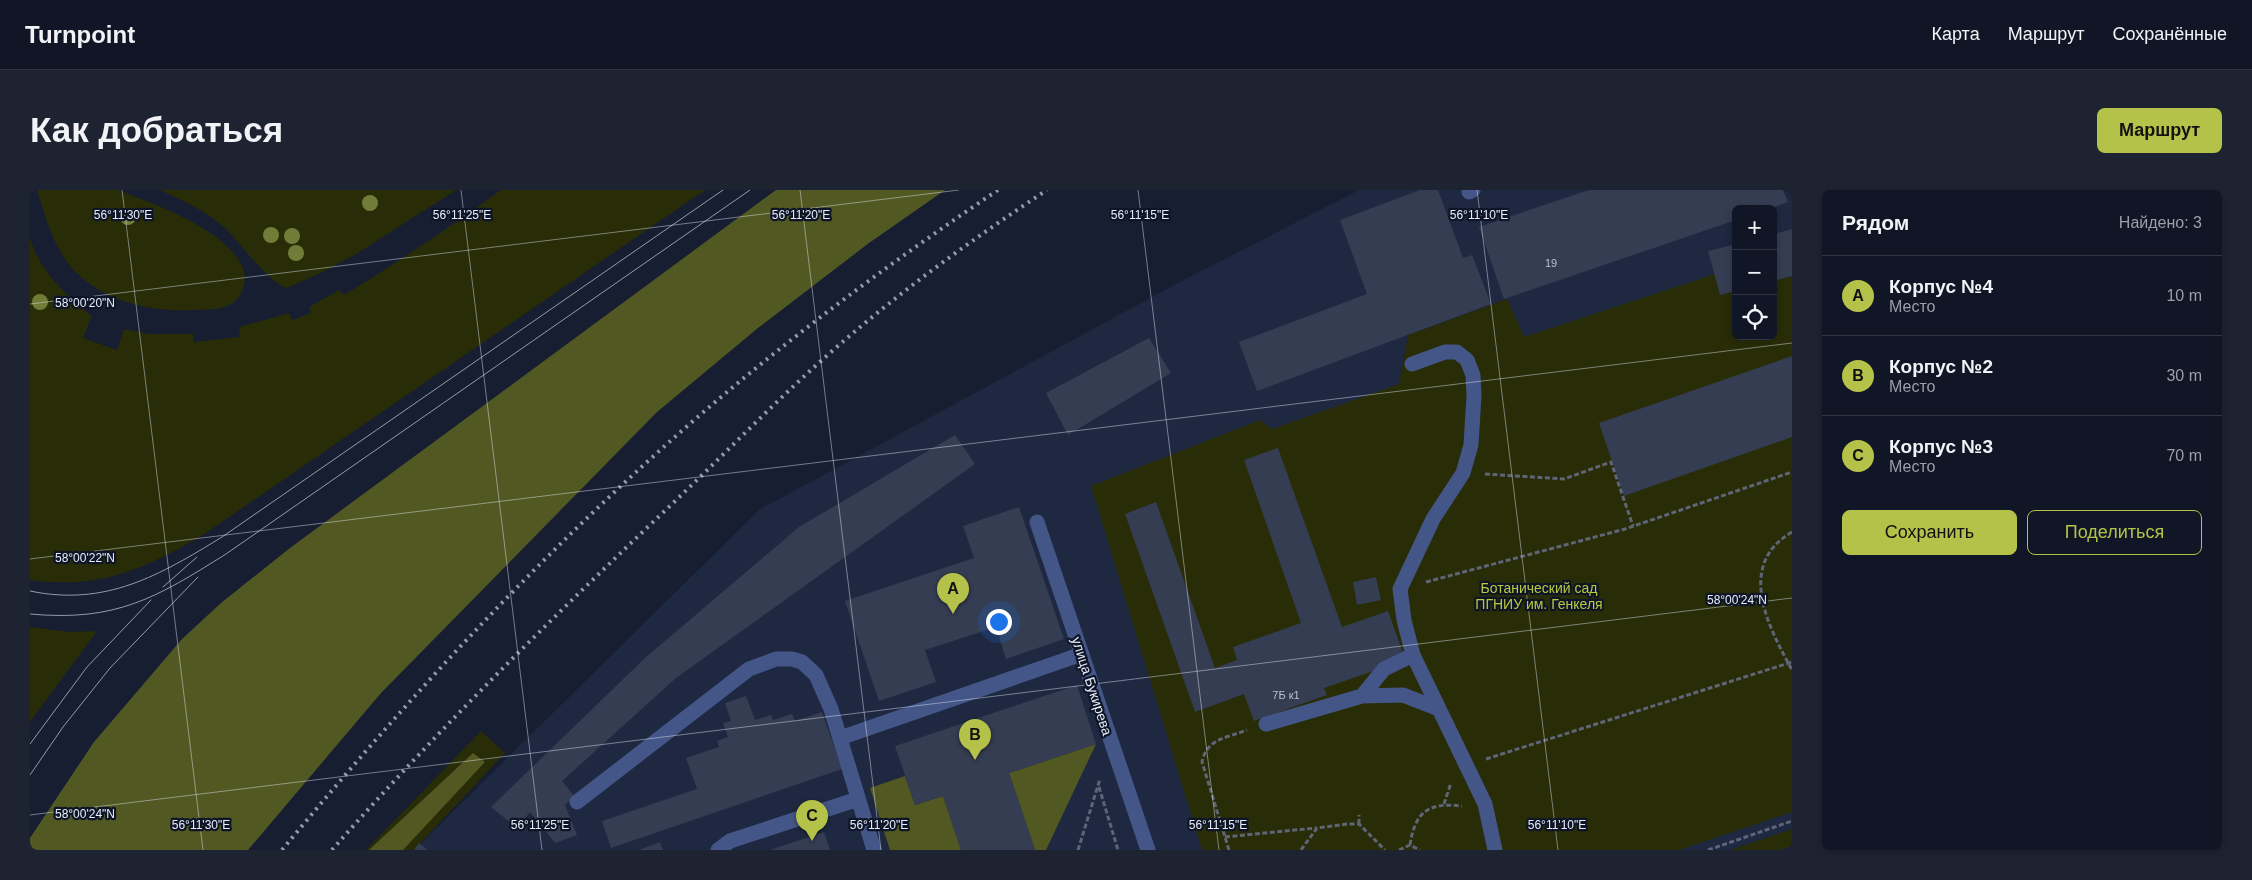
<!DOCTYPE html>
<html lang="ru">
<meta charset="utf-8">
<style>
:root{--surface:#111626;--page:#1e2332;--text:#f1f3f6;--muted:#9c9fa7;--line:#303543;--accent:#b5c249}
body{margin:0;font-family:Helvetica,sans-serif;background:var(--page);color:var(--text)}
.controls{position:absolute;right:15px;top:15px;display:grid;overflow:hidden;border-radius:8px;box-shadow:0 2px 8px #0003}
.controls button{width:45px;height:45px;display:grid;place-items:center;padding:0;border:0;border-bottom:1px solid var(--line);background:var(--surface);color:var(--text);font:25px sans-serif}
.you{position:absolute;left:968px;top:431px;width:18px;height:18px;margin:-12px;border:4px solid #fff;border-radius:50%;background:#1a73e8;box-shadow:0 0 0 8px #1a73e833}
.badge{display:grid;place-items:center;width:32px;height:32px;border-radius:50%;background:var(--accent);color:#111;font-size:16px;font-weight:700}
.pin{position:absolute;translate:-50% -41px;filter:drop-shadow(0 1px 2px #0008)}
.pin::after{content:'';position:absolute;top:26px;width:18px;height:15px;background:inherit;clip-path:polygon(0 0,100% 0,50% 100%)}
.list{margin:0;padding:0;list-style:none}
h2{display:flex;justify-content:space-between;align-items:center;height:65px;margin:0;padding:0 20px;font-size:21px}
h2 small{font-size:16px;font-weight:400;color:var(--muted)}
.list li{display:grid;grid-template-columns:32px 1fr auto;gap:15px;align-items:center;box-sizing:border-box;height:80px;padding:0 20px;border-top:1px solid var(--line)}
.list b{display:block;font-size:19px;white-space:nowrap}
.list p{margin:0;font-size:16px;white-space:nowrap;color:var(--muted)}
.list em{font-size:16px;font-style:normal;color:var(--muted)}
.actions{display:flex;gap:10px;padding:15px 20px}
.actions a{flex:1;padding:11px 0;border:1px solid var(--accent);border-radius:8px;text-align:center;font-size:18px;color:var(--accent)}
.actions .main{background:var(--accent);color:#111}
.icon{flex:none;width:28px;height:28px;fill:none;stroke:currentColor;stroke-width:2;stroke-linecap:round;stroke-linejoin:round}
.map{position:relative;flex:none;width:1762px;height:660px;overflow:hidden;border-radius:8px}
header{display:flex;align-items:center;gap:30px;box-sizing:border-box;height:70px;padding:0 25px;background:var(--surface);border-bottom:1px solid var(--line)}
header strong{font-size:24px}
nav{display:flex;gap:28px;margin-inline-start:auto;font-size:18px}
.intro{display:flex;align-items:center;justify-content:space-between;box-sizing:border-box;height:120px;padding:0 30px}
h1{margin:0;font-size:35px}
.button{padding:12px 22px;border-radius:8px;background:var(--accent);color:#111;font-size:18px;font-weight:700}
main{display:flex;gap:30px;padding:0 30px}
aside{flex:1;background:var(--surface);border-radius:8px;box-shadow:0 2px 8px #0003}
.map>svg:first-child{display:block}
.built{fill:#1e2841}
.green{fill:#282c07}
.forest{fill:#525822}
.building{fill:#353d52}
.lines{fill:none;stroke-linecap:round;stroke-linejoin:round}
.path{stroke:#5e6576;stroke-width:3;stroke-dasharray:5 2.5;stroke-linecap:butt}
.lane{stroke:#445688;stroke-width:15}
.tram{stroke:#949aaa;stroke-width:1}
.rail{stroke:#949aaa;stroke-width:4;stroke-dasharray:2.5 5;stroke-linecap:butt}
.tree{fill:#717c39}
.ticks{fill:none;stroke:#e7edfa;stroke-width:1;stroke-opacity:0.45}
.labels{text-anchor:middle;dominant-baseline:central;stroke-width:4.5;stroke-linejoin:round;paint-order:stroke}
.number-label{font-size:11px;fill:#bac1d0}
.park-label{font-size:14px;fill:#bbc93f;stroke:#0e1527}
.street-label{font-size:14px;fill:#e7edfa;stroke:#0e1527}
.ticks-label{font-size:12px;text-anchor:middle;fill:#e7edfa;stroke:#0e1527;stroke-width:4.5;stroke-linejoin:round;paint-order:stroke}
</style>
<header>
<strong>Turnpoint</strong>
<nav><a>Карта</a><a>Маршрут</a><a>Сохранённые</a></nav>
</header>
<div class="intro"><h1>Как добраться</h1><a class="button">Маршрут</a></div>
<main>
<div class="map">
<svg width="1762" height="660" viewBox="0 0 1762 660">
<rect width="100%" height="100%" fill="#171e32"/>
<path class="built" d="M1329 0H1762V39L1743 44V19H1706V54L1679 61 1690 105 1706 101V146H1743V91L1762 86V660H384L729 320 1146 94Z"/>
<path class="green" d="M7 0C30 0 66 0 87 0 94 1 102 6 108 8 139 19 242 61 208 108 198 121 179 119 165 120 115 123 56 108 30 61 19 42 13 20 7 0Z
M129 0H426L328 63 295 81 257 98C239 93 211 54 196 39 178 22 151 9 129 0Z
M471 0H675L173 345C127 372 81 395 27 392 18 392 9 392 0 390V48C10 82 35 104 62 126L53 148 87 160 94 139 119 144H163L164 152 210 147 209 137 259 123 262 130 281 123 279 117 309 100 314 105C368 72 420 37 471 0Z
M1685 84 1690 105 1706 101V146H1743V91L1762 86V622L1649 660H1172L1061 296 1230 230 1242 239 1369 194 1378 145 1477 109 1494 147Z
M0 437 40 442 67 441 0 532Z
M451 541 475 563 384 660H336Z
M1762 639V656L1749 660H1700Z"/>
<path class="forest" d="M746 0H915L839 53 728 138 627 222 351 503 218 660H0V648L64 552 152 449 191 413 260 358Z
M1066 554 1016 660H1005L979 583Z
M443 563 455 572 373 660H339Z
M875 586 885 615 913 606 931 660H860L840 598Z"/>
<path class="building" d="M1390 0H1408L1433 68 1442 65 1461 114 1227 201 1209 152 1337 104 1310 30Z
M1559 0H1753L1758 12 1739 19H1706V30L1474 109 1449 37Z
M1762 39V86L1743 91V44Z
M1706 54V101L1690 105 1678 61Z
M1119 148 1141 183 1038 245 1016 203Z
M1762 166V247L1594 306 1569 233Z
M925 245 945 274 646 488 532 591 544 606 535 615 547 645 525 653 500 622 487 638 461 617 615 468 769 337Z
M1248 258 1312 437 1358 421 1374 466 1355 477 1294 498 1297 505 1224 531 1214 504 1165 522 1095 324 1126 312 1185 478 1207 470 1203 457 1271 433 1214 270Z
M989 317 1034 449 976 469 966 437 895 460 906 492 849 511 815 411 944 368 933 336Z
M1346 387 1351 410 1327 415 1323 392Z
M1047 495 1066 554 979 583 1005 660H931L913 606 885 615 865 556Z
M716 506 725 530 741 525 743 530 762 524 765 531 792 522 812 579 581 658 572 631 667 599 656 568 689 557 687 551 698 547 693 533 701 531 695 513Z
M794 642 800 660H740Z
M630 652 633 660H609Z
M389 653 398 660H384Z"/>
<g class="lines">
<path class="path" d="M1455 284 1534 289 1581 272 1603 336
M1762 342C1705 375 1739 438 1762 480
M1396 392 1595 339 1762 282
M1456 569 1762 472
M1069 597 1088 660
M1414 614 1421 593
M1329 634V625
M1195 647 1286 638
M1380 655C1385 622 1398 612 1432 616
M1048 660 1070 589
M1199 660 1172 572C1177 548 1197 548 1217 540
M1271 660 1287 638 1317 634H1329L1355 660
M1369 660 1380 655 1390 660
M1678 660 1762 631"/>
<path class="lane" d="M1439 2 1443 0
M1382 174 1415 162H1427L1437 170 1443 185 1444 205 1441 255 1433 283 1403 329 1370 399 1374 430 1383 465 1455 614 1465 660
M1007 332 1118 660
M1332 506 1354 479 1383 465
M1236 534 1332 506 1373 505 1409 519
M810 548 1052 464
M547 612 719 479 746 469H762L772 472 786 485 801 519 844 660
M688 660 700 651 828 609"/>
<path class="tram" d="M133 397 167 367
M0 401C76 417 130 385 192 347L693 0
M0 424C86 432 126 408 196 364L720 0
M0 554 57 477 121 410
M0 585 33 537 80 478 168 387"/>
<path class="rail" d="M252 660C371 516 498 378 637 254 741 161 852 78 968 0
M302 660C408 539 525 425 642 314 700 259 755 201 816 149 879 95 947 46 1017 0"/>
</g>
<g class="tree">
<circle cx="340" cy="13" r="8"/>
<circle cx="98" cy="27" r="8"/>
<circle cx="241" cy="45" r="8"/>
<circle cx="262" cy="46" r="8"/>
<circle cx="266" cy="63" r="8"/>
<circle cx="10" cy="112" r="8"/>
</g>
<path class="ticks" d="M92 0 173 660M431 0 512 660M770 0 851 660M1108 0 1189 660M1447 0 1528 660M0 114 929 0M0 369 1762 153M0 625 1762 408"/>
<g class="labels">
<g class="number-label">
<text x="1521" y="73">19</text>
<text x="1256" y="505">7Б к1</text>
</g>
<g class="park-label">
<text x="1509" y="398">Ботанический сад<tspan x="1509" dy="16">ПГНИУ им. Генкеля</tspan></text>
</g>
<g class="street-label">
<text transform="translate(1062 496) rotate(72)">улица Букирева</text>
</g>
</g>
<g class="ticks-label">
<text x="93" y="29">56°11'30"E</text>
<text x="432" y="29">56°11'25"E</text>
<text x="771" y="29">56°11'20"E</text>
<text x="1110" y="29">56°11'15"E</text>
<text x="1449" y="29">56°11'10"E</text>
<text x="55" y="117">58°00'20"N</text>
<text x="55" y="372">58°00'22"N</text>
<text x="1707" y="414">58°00'24"N</text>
<text x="55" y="628">58°00'24"N</text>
<text x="171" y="639">56°11'30"E</text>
<text x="510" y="639">56°11'25"E</text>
<text x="849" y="639">56°11'20"E</text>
<text x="1188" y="639">56°11'15"E</text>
<text x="1527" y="639">56°11'10"E</text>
</g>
</svg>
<div class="controls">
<button>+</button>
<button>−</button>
<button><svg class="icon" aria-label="locate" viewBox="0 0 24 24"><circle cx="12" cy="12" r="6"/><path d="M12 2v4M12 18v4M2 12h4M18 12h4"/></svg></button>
</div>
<div class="you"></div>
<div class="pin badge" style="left:923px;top:424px">A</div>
<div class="pin badge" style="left:945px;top:570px">B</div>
<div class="pin badge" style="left:782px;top:651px">C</div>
</div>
<aside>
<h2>Рядом<small>Найдено: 3</small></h2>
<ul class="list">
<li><span class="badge">A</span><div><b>Корпус №4</b><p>Место</p></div><em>10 m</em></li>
<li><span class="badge">B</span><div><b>Корпус №2</b><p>Место</p></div><em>30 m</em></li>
<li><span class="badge">C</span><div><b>Корпус №3</b><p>Место</p></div><em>70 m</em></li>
</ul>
<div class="actions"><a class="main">Сохранить</a><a>Поделиться</a></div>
</aside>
</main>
